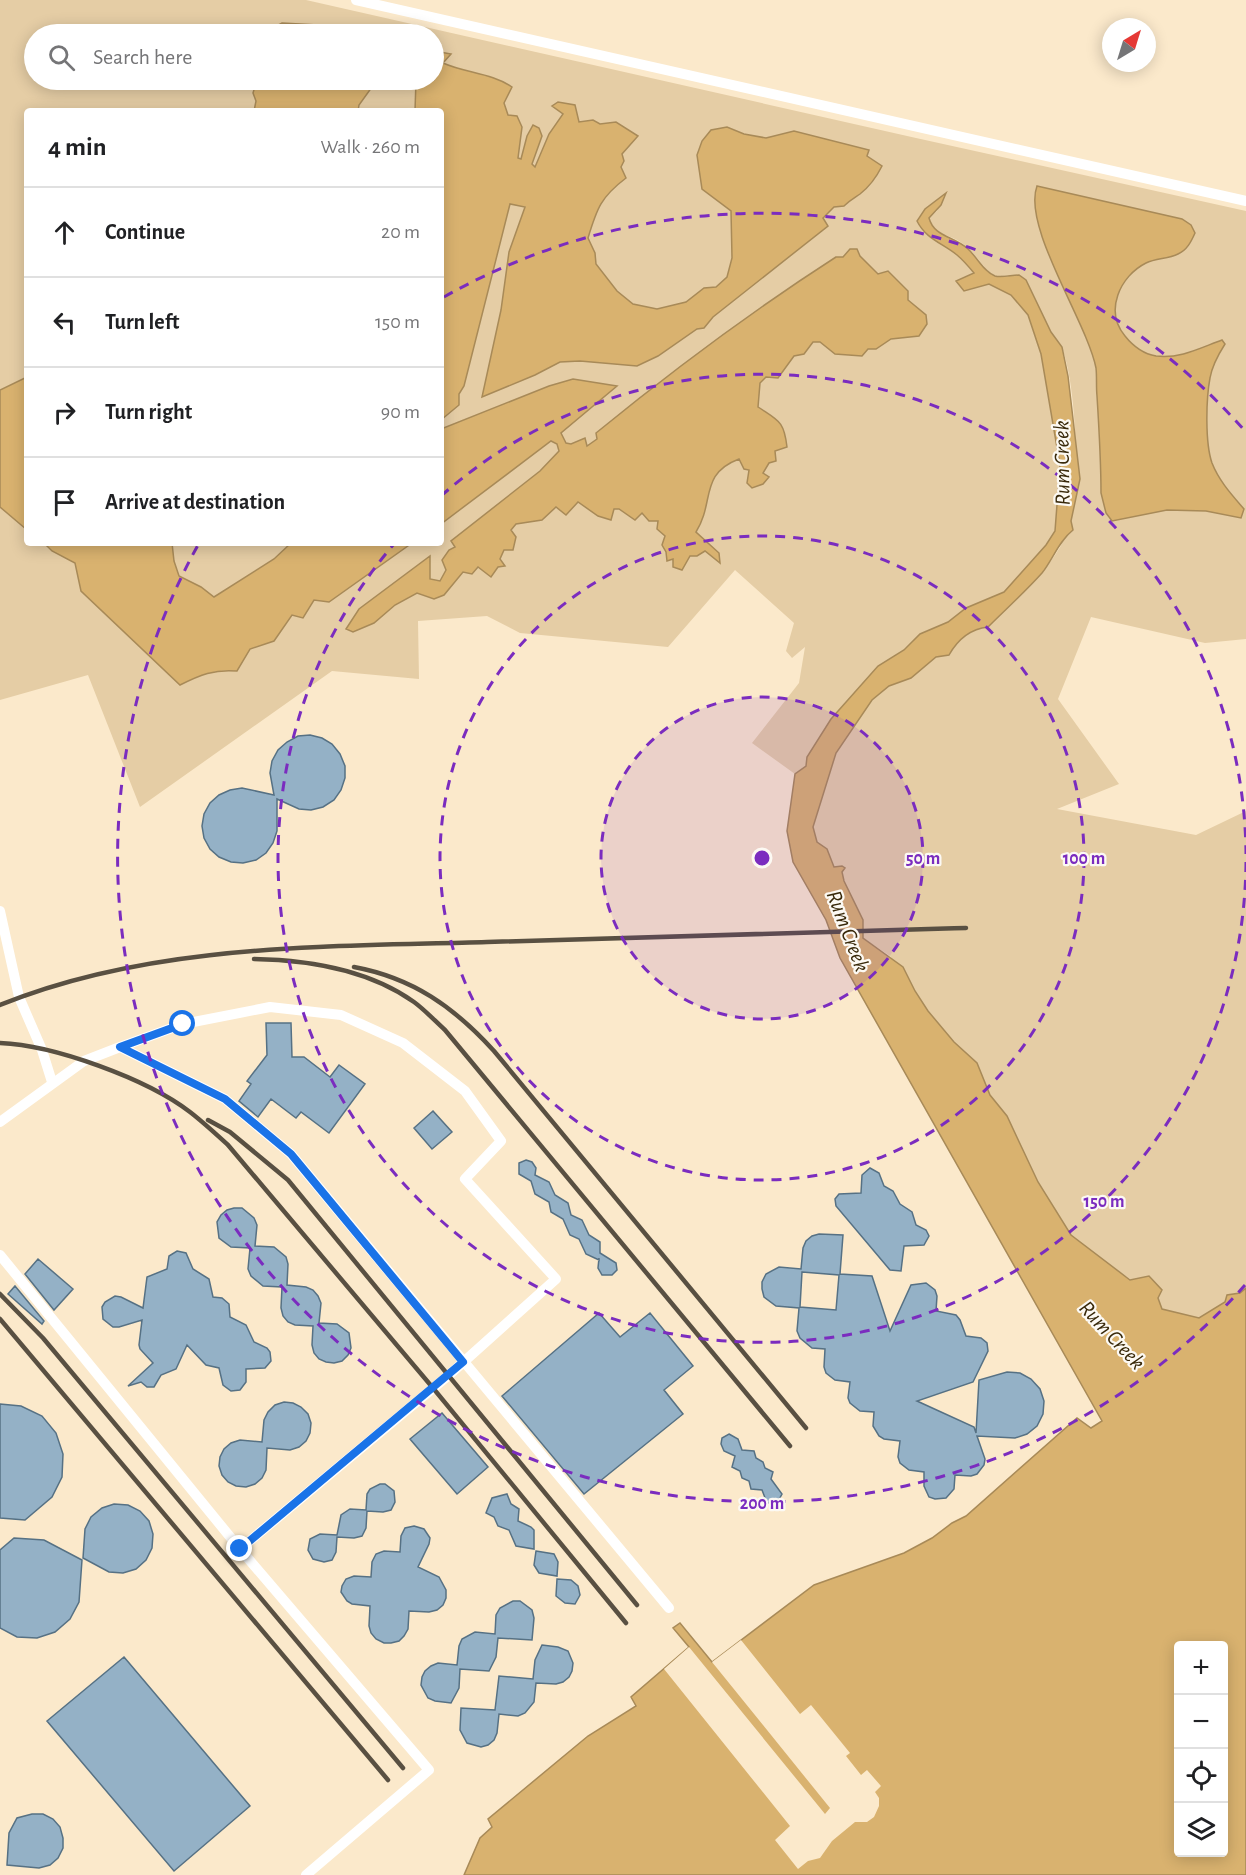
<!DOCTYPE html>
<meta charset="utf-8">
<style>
:root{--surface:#fff;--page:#f2f2f2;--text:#202124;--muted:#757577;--line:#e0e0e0}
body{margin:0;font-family:"Alegreya Sans",sans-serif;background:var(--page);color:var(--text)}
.controls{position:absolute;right:18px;bottom:18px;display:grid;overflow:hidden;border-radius:6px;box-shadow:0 3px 15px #0003}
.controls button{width:54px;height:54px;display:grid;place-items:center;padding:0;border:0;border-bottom:2px solid var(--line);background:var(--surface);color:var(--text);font:30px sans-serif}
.compass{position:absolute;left:1102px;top:18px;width:54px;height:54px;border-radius:50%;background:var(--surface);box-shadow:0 3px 15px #0003;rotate:38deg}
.stop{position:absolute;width:18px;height:18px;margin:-14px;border:4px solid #1a73e8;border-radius:50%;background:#fff}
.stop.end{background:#1a73e8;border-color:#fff;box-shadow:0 2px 6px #0008}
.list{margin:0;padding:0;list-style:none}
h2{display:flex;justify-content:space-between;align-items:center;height:78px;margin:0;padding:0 24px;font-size:26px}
h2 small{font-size:20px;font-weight:400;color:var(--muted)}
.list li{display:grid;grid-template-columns:39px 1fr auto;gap:18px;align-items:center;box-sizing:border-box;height:90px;padding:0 24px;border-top:2px solid var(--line)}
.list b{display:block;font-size:22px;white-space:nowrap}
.list em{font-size:20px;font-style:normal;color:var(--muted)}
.icon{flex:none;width:33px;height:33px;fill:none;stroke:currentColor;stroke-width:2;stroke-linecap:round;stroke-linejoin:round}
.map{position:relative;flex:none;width:1246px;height:1875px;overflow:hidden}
.search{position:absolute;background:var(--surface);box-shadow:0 3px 15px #0003;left:24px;top:24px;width:420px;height:66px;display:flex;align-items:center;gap:15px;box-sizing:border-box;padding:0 21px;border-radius:33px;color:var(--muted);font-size:22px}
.panel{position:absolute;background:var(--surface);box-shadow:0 3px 15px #0003;left:24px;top:108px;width:420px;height:438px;border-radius:6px}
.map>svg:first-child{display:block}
.green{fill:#e5cda5;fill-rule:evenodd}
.water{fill:#d9b26f;stroke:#a88a58;stroke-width:1.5;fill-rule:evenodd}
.pier{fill:#fbe9cb}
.building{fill:#94b1c6;stroke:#567184;stroke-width:1.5;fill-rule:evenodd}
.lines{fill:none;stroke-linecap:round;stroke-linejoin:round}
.lane{stroke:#fff;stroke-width:10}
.rail{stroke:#595042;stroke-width:4.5}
.route{stroke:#1a73e8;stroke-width:8}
.ring{fill:none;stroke:#7b2cbf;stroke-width:3;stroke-dasharray:10 8}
.labels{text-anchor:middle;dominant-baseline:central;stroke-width:4.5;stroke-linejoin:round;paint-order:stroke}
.water-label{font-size:22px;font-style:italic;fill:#39290a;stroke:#fcf9f3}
.centre{fill:#7b2cbf;stroke:#fcf9f3;stroke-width:3}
.ring-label{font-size:18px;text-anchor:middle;font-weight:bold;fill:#7b2cbf;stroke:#fcf9f3;stroke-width:4.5;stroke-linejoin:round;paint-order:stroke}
</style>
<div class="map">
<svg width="1246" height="1875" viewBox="0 0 1246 1875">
<rect width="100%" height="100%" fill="#fbe9cb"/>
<path class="green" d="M0 0H306L916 138 1246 211V639L1205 643 1091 617 1058 699 1119 784 1057 809 1196 835 1246 811V1288L1240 1293 1227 1295 1226 1302 1199 1318 1162 1309 1158 1298 1099 1258 1071 1235 1038 1182 1007 1116 990 1095 977 1063 954 1042 928 1011 890 956 863 938V920L844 881 842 872 834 867 827 850 817 842 813 827 836 753 872 700 889 686 911 678 936 657 949 655C958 639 970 629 988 627 1015 599 1048 573 1065 538 1082 502 1077 386 1062 348 1060 343 1055 338 1052 333 1042 316 1035 297 1026 280L1007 275 996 277C985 270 979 259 969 249 965 245 958 240 953 238 939 232 934 235 929 218L937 211 945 194 925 209 917 220 958 255 974 273 989 284 1011 295 1028 315 1041 354 1048 388 1060 465 1055 531 1046 545 1004 592 966 608 948 622 920 634 904 650 878 666 831 719 807 757 806 766 795 774 752 743 799 683 805 647 792 658 786 651 794 623 735 570 668 647 520 633 487 616 418 621 419 679 332 671 140 807 88 675 0 700ZM34 34H434V80H34ZM27 111H441V543H27Z"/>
<path class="water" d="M282 23 318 25 367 34H268L269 30Z
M434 51 451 54 443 63C465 73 492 73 512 87L504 103 508 115 517 116 522 127 518 158 521 159 527 136 533 125 539 128 542 136 532 164 535 167 549 134 563 114 552 106 558 102 575 105 579 122 593 120 600 124 616 122 638 136 622 154 624 161 621 167 626 178C601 197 597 208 588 238L595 253 596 264 617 291 633 304 657 309 686 302 704 288 716 287 727 277 732 258 731 211 702 189 697 155 702 141 711 130 727 127 744 134 766 138 794 131 869 150 867 156 882 166C877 176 869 187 860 194 854 198 850 200 844 206L834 207 823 218 828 226 713 317 704 328 697 329 658 356 637 366 580 361 560 362 535 375 482 397 501 310 509 252 525 207 510 204 464 386 459 394V405L441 420V111H415L416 80H434Z
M257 80H377L359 105 358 111H254L256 101 253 93Z
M1037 186 1182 219 1191 225 1195 233C1191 242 1187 250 1178 254 1168 259 1156 258 1146 263 1120 276 1104 311 1125 336 1133 346 1144 354 1156 356 1180 359 1200 348 1222 340L1225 344C1218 355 1212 366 1210 378 1206 399 1205 443 1212 463 1219 481 1232 495 1244 509L1241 518 1206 511 1167 510 1112 521 1106 513 1101 493C1101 460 1099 428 1097 396 1096 387 1097 377 1096 368 1087 322 1022 227 1037 186Z
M946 193 941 205 929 218C934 237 954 236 968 249 977 257 984 272 995 276 1001 278 1012 275 1019 275L1026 280 1051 332 1062 347 1068 376 1080 479 1071 521 1073 530C1059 541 1053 559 1042 573 1025 592 1006 609 988 627 970 629 958 639 949 655L936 657 911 678 889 686 872 700 836 753 813 827 817 842 827 849 834 867 842 866 845 868 842 872 844 881 863 920V938L903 967 915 991 928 1011 954 1042 977 1063 990 1095 1007 1116 1038 1182 1071 1235 1130 1280 1149 1276 1162 1290 1158 1298 1162 1309 1199 1318 1225 1302 1227 1295 1240 1293 1246 1288V1875H464L480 1838 492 1827 488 1819 588 1736 636 1706 631 1697 689 1647 673 1628 680 1623 712 1662 814 1585 904 1553 932 1538 952 1523 966 1516 1077 1418 1091 1428 1102 1421 840 958 826 920 793 862 787 831 795 774 806 766 807 757 831 719 878 666 904 650 920 634 948 622 966 608 1004 592 1046 545 1055 531 1060 465 1041 354 1028 315 1011 295 989 284 964 291 956 281 974 273C969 267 963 260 957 255 942 243 926 239 917 221L925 209ZM1178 1646H1224V1852H1178Z
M850 249H857L860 256 878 274 888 271 908 291V300L926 315 927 324 919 336 891 339 876 349H868L862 356 835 354 820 342H813L804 354 794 356 778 378 766 377 760 383 758 407C779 421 784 421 787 447L775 451 776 461 769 463 763 473 769 477 763 484 752 488 747 483 749 470 744 469 739 459C699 474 715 502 696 532L719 553 720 563 705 551 697 556H690L682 570 673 567V559L667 561 666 552 662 545 665 536 657 529 658 521H649L642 513 635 520 619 509H614L611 520 598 516 578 502 566 515 556 507 542 520 516 524 511 530 516 537 513 550H504L500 559 505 566 498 567 491 577 478 567 472 574 463 572 444 595 434 599 417 593 395 605 374 623 353 632 346 629 359 609 430 556V579L440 581 446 570 442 560 449 550 455 547 451 541 540 471 559 451 557 444 551 441 441 524V429L549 386 573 379 617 386 561 433 566 443 571 444 585 438 587 446 597 439 596 433C673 370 752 311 836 257H843Z
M27 377V530L0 507V390Z
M44 543H172L174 561 179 576 201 587 214 597 274 559 291 543H412L329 602 314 600 303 618 292 615 274 641 250 649 237 671C214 669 200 675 180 685L81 591 75 563 52 551Z"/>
<path class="pier" d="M741 1640 800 1714 811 1705 850 1753 846 1756 861 1775 867 1770 881 1786 875 1792 879 1798V1806L874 1817 867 1822H855L832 1841 820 1858 808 1861 798 1869 775 1840 790 1826 664 1669 689 1647 825 1814 830 1808 712 1662Z"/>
<path class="building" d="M310 735 322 738 332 744 340 754 345 766V778L341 790 334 800 323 807 311 810 299 809 277 799V831L273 843 266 853 256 860 243 863 231 862 219 857 210 849 204 838 202 826 204 814 210 803 219 795 230 790 242 788 274 795 270 773 272 761 278 750 287 742 298 736Z
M266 1023H291L292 1057H304L330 1077 339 1065 365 1084 329 1133 301 1112 296 1118 271 1099 258 1117 239 1101 251 1084 247 1081 267 1055Z
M433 1111 452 1132 432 1149 414 1128Z
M526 1160 532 1162 536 1168 535 1175 549 1182 555 1195 568 1203 571 1215 582 1220 589 1235 600 1242V1253L616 1263 617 1270 612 1275H602L598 1268 599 1258V1260L586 1254 579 1239 570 1235 563 1219 551 1212 549 1202 535 1194 531 1181 519 1174V1163Z
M870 1168 879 1173 884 1186 893 1191 900 1204 912 1212 916 1225 926 1230 929 1236 924 1245 904 1246 901 1271 890 1270 836 1206 835 1199 839 1194 861 1193 862 1175Z
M234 1208H242L254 1218 257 1225 255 1246 274 1247 286 1257 288 1264 287 1285 306 1287 313 1290 318 1296 321 1303 319 1323 337 1324 349 1333 351 1348 348 1355 342 1361 334 1363 326 1362 319 1359 314 1353 312 1345 313 1326 295 1325 288 1322 283 1316 281 1308 282 1287 263 1286 251 1276 248 1269 250 1248 231 1247 219 1238 217 1222 221 1215 227 1210Z
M819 1234 843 1235 840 1274 872 1276 890 1331 911 1285 926 1283 935 1290 937 1296 936 1311 956 1315 960 1320 966 1336 981 1338 987 1343 988 1351 973 1382 917 1401 974 1427 976 1433 979 1380 1007 1372 1020 1373 1031 1379 1040 1389 1044 1401 1043 1414 1037 1426 1027 1434 1015 1438 977 1436 985 1459 984 1465 977 1474 971 1476 955 1475 954 1489 946 1498 935 1499 929 1497 924 1486V1472L909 1470 900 1463 898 1457 900 1441 884 1439 879 1436 873 1426 874 1412 860 1411 850 1403 848 1398 850 1382 835 1380 826 1373 824 1367 825 1349 812 1348 800 1338 797 1331 799 1308 776 1306 764 1297 762 1289V1282L766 1274 779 1267 801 1269 803 1248 806 1241 812 1236ZM802 1272 839 1275 836 1310 800 1307Z
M177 1251 186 1253 193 1269 209 1279 213 1297 222 1298 229 1304 230 1317 246 1325 254 1342 267 1348 270 1352 271 1361 265 1368 246 1369V1382L240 1390 231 1391 223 1385 219 1368 206 1365 187 1345 176 1369 161 1375 154 1387H147L141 1382 128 1386 153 1363 140 1349 139 1345 142 1320 119 1327H113L103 1319 102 1307 105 1302 115 1296 121 1297 143 1308 147 1277 167 1269 169 1256Z
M38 1259 73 1289 54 1310 25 1274Z
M15 1286 44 1321 42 1324 8 1294Z
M599 1313 620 1337 650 1313 693 1366 664 1390 683 1414 584 1494 502 1396Z
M284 1402 293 1403 301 1407 308 1414 311 1423 310 1433 306 1441 299 1447 290 1450 267 1448 266 1470 262 1478 255 1484 246 1487 236 1486 228 1482 222 1475 219 1466 220 1457 224 1449 231 1443 240 1440 262 1442 264 1420 268 1412 275 1405Z
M0 1404 21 1406 42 1416 56 1433 63 1454 62 1477 52 1497 25 1520 0 1518Z
M442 1413 488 1467 457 1494 410 1439Z
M729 1434 738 1439 742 1450 754 1451 756 1458 763 1462 765 1468 773 1472 771 1479 782 1494 777 1503H767L762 1490 751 1489 749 1481 742 1478 740 1471 732 1467 735 1456 724 1451 721 1444 722 1438Z
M380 1484H385L394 1491 395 1502 391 1510 383 1512 367 1511 366 1528 362 1536 354 1538 337 1537 336 1552 332 1560 324 1562 313 1559 308 1550 310 1539 320 1534 337 1535 341 1515 350 1509 366 1510 367 1494 370 1489Z
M507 1494 511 1504 519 1509 518 1521 531 1527 534 1530V1549L516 1546 509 1530 498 1526 494 1517 486 1513 492 1498Z
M114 1504 128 1505 140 1511 149 1521 153 1534 152 1548 146 1560 136 1569 123 1573 109 1572 83 1558 85 1529 91 1517 102 1508Z
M414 1526 424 1529 430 1538 429 1544 418 1567 439 1577 446 1590V1598L443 1605 437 1610 429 1612 409 1611 408 1629 404 1636 399 1641 391 1643H384L376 1639 371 1633 369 1626 370 1606 352 1604 347 1601 341 1592 342 1586 346 1579 354 1576 371 1577 372 1562 376 1554 384 1551 400 1552 401 1536 405 1528Z
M14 1538 44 1540 82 1560 79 1602 70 1619 55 1632 37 1638 17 1637 0 1628V1550Z
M536 1551 554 1554 558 1562 557 1576 539 1573 534 1565Z
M557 1579 571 1580 578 1586 580 1595 575 1604 565 1603 556 1596Z
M513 1601H520L532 1610 534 1618 532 1640 498 1638 496 1657 489 1671 460 1669 459 1688 451 1703 435 1701 428 1698 421 1685 422 1677 425 1671 431 1666 438 1663 457 1665 459 1646 462 1639 475 1632 495 1634 496 1615 500 1608Z
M542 1645 558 1647 568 1651 573 1663 572 1671 569 1677 563 1682 556 1684 536 1683 534 1702 525 1713 518 1716 499 1714 497 1733 494 1740 488 1745 481 1747 467 1743 460 1730 461 1708 495 1710 499 1676 533 1679 535 1660Z
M124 1657 250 1806 174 1871 47 1721Z
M32 1814H43L53 1819 60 1827 63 1838V1848L58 1858 50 1865 39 1868 7 1865 9 1833 17 1818Z"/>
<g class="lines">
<path class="lane" d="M356 0 1246 201
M0 911 19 997 42 1050 52 1082
M0 1122 84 1061 120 1047 225 1099 291 1154 669 1608
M0 1255 240 1549 449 1375 556 1279 465 1179 501 1141 465 1091 403 1043 341 1015 270 1007 183 1024 120 1047
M240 1549 429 1770 306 1875"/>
<path class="rail" d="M254 959C308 960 369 970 414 1002 425 1010 435 1021 445 1030L790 1446
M354 967C413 978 454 1007 494 1051L806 1428
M0 1005C152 943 325 947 487 942 646 937 806 932 966 928
M0 1043C54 1045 147 1079 190 1112 203 1122 216 1134 228 1145L433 1388 626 1623
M208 1120 230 1132 288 1180 637 1605
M0 1294 43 1338 403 1768
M0 1319 388 1780"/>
</g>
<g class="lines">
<path class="route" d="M183 1024 120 1047 225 1099 291 1154 463 1362 240 1549"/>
</g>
<circle cx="762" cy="858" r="161" fill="#7b2cbf" fill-opacity=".12"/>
<g class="ring">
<circle cx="762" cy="858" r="161"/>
<circle cx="762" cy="858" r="322"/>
<path d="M1246 862A484 484 0 1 1 394 544M441 496A484 484 0 0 1 1246 854"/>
<path d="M1245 1285A645 645 0 0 1 198 545M444 297A645 645 0 0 1 1245 431"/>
</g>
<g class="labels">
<g class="water-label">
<text transform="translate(1062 463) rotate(-91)">Rum Creek</text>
<text transform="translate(848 931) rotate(69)">Rum Creek</text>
<text transform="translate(1112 1335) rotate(47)">Rum Creek</text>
</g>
</g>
<circle cx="762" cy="858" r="9" class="centre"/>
<g class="ring-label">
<text x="923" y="864">50 m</text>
<text x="1084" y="864">100 m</text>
<text x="1104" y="1207">150 m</text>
<text x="762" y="1509">200 m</text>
</g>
</svg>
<div class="controls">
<button>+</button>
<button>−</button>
<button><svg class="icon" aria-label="locate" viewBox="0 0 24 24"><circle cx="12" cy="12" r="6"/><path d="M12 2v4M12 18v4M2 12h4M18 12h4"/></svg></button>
<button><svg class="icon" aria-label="layers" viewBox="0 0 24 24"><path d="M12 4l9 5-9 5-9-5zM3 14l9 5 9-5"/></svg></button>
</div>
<svg class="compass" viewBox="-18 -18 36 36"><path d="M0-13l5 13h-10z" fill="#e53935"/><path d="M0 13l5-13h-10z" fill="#757577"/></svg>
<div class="stop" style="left:183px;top:1024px"></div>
<div class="stop end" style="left:240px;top:1549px"></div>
<div class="search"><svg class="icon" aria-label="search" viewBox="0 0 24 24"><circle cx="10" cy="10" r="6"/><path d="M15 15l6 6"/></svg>Search here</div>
<section class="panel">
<h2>4 min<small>Walk · 260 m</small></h2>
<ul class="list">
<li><svg class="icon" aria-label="ahead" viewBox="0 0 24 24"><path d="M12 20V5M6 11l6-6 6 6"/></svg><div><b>Continue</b></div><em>20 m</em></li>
<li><svg class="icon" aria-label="left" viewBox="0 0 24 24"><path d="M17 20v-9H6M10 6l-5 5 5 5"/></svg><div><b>Turn left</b></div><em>150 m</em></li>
<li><svg class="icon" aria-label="right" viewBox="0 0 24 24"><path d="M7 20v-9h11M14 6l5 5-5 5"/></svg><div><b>Turn right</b></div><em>90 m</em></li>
<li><svg class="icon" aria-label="arrive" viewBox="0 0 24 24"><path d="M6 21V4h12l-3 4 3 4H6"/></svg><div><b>Arrive at destination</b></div></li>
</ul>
</section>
</div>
